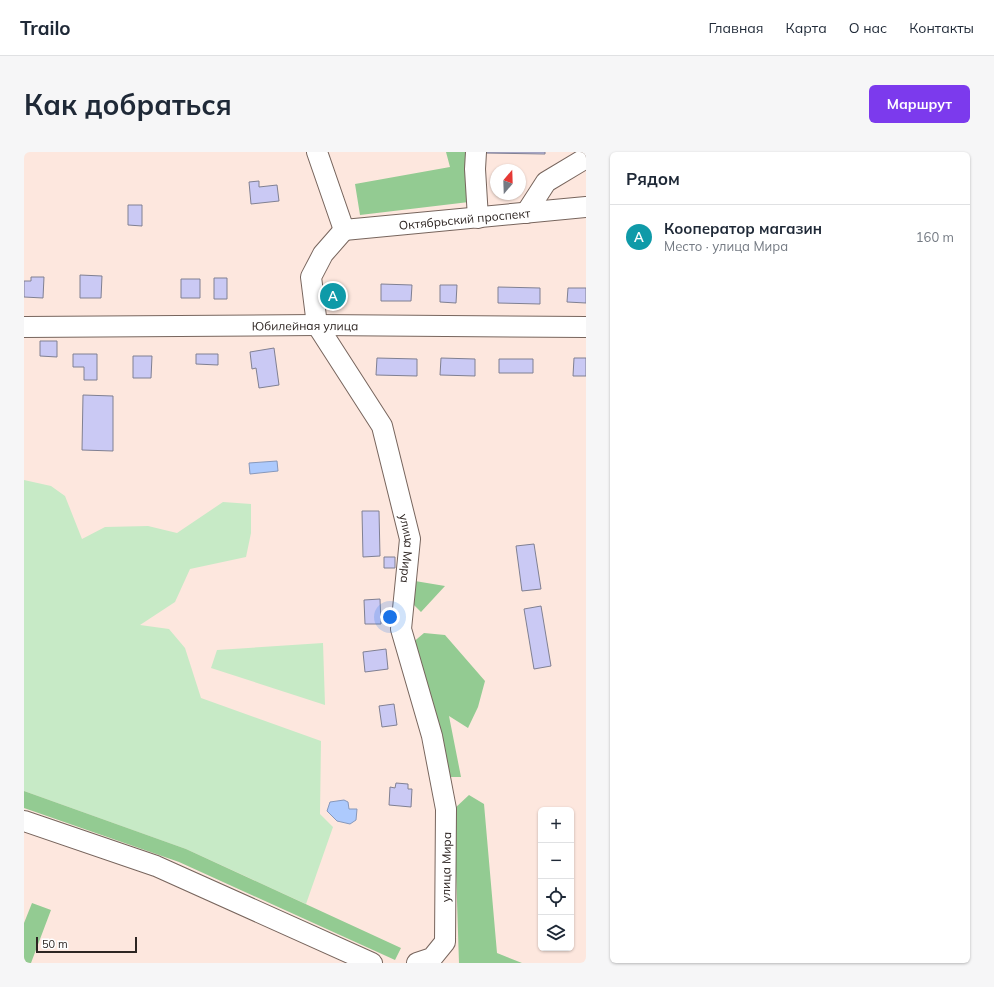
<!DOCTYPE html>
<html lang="ru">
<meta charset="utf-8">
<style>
:root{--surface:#fff;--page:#f6f6f7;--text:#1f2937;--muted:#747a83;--line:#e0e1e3;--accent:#7c3aed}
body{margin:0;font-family:Mulish,sans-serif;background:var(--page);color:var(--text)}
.controls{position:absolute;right:12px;bottom:12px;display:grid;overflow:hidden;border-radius:6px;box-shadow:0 1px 3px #0004}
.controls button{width:36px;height:36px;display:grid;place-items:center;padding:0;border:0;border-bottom:1px solid var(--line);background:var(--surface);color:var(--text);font:20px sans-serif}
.compass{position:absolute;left:466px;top:12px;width:36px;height:36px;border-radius:50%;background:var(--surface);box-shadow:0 1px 3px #0004;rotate:19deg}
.scale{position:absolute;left:12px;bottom:10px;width:101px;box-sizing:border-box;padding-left:4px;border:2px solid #2d2522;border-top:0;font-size:11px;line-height:14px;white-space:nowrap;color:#2d2522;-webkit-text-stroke:3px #fff;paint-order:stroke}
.you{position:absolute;left:366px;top:465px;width:14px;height:14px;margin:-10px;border:3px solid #fff;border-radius:50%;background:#1a73e8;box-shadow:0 0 0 6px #1a73e833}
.badge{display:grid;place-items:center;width:26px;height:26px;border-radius:50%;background:var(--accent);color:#fff;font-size:13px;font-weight:700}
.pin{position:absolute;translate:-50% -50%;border:2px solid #fff;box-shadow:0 1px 4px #0006}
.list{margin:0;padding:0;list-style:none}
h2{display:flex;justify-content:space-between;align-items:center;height:52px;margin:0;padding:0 16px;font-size:17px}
h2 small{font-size:13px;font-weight:400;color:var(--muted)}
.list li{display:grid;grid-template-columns:26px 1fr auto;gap:12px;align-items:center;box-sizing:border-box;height:64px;padding:0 16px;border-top:1px solid var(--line)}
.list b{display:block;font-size:15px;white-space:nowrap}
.list p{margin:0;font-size:13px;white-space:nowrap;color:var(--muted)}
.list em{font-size:13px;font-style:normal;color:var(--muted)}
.icon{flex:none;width:22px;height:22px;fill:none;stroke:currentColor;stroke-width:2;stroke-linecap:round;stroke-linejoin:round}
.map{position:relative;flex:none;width:562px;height:811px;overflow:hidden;border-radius:6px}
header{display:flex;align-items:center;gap:24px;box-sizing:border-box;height:56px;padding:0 20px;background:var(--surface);border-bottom:1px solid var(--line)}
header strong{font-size:19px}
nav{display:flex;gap:22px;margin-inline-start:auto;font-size:14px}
.intro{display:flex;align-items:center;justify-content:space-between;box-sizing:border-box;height:96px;padding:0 24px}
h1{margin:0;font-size:28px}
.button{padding:10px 18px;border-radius:6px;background:var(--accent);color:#fff;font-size:14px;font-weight:700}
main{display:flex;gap:24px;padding:0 24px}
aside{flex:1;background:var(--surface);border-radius:6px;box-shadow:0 1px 3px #0004}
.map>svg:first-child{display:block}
.green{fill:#c7eac6}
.forest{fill:#93cb92}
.water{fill:#adcafd;stroke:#8798bb}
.building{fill:#cac9f4;stroke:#808092}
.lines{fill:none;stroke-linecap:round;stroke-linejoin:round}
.minor-casing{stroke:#77655d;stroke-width:22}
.minor{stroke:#fff;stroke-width:20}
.labels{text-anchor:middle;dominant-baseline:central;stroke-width:3.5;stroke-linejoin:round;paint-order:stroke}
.street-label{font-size:12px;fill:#2d2522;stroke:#fff}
</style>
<header>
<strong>Trailo</strong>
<nav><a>Главная</a><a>Карта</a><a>О нас</a><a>Контакты</a></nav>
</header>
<div class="intro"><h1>Как добраться</h1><a class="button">Маршрут</a></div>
<main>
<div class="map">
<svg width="562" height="811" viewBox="0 0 562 811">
<rect width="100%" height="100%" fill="#fde7de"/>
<path class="green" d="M0 328 27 334 41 344 58 387 81 375 124 374 153 381 199 350 227 352V381L222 405 166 417 151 450 116 473 145 477 161 496 177 546 297 589 296 662 309 675 282 752 162 697 0 639Z
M299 491 301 553 187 516 193 498Z"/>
<path class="forest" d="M422 0H458L445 50 336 63 331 32 426 15Z
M391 429 421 434 397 460 388 451Z
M400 481 421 483 461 529 454 555 444 576 425 564 437 625H425L387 492Z
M0 639 162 697 377 796 371 808 155 710 0 656Z
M445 643 460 652 473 801 498 811H435L430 657Z
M8 751 27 758 7 811H0V771Z"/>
<path class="water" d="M253 309 254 319 226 322 225 311Z
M320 648 324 650 325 657H333L332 668 326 672 313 669 303 659 306 650Z"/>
<path class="building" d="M460 0H521V2L460 1Z
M235 29V35L253 33 255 49 227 52 225 30Z
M104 53H118V74L104 73Z
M56 123 78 124 77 146H56Z
M7 125H20L19 146 0 145V129H7Z
M190 126H203V147H190Z
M157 127H176V146H157Z
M313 131 323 147 305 158 295 141Z
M357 132 388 133 387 149H357Z
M416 133H433L432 151 416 150Z
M474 135 516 136V152L474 151Z
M544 136H562V151L543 150Z
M16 189H33V205L16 204Z
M250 196 255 233 235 236 232 216 228 217 226 200Z
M49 202H73V228H60V215H49Z
M172 202H194V213L172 212Z
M109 204H128L127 226H109Z
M353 206 393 207V224L352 223Z
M417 206 451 207V224L416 223Z
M550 206H562V224H549Z
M475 207H509V221H475Z
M59 243 89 244V299L58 298Z
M338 359H355L356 404 339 405Z
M510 392 517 437 498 439 492 394Z
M360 405H371V416H360Z
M356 447 357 472H341L340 448Z
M517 454 527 514 510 517 500 457Z
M362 497 364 517 341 520 339 500Z
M370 552 373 573 358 575 355 554Z
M372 631 384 632V637H388L387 655 365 653 366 635 371 636Z"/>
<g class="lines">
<defs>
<g id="minor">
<path d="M293 0 320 78"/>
<path d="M452 0 451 17 454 66"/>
<path d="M502 61 522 30 562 6"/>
<path id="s1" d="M320 78 299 102 287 125 293 173 358 274 386 387 377 477 408 584 422 657 421 790 408 806 393 811"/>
<path id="s2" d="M320 78 562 55"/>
<path id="s3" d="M0 175 293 173 562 175"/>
<path d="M0 669 132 714 348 811"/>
</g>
</defs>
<use href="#minor" class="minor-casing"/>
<use href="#minor" class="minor"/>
</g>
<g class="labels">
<g class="street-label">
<text stroke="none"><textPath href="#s2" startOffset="121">Октябрьский проспект</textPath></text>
<text stroke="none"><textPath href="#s3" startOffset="281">Юбилейная улица</textPath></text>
<text stroke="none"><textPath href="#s1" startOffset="352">улица Мира</textPath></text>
<text transform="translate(422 715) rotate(-89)">улица Мира</text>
</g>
</g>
</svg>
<div class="controls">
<button>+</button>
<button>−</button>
<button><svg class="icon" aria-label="locate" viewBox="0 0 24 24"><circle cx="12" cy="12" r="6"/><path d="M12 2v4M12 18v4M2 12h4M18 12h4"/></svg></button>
<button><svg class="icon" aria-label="layers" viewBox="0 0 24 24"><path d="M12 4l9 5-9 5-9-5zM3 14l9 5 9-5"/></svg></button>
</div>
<svg class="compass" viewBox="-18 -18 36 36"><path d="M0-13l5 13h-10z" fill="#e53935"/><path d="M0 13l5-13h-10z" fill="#747a83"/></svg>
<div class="scale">50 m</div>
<div class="you"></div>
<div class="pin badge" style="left:309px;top:144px;background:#0f9aa8">A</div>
</div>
<aside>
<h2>Рядом<small></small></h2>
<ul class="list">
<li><span class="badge" style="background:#0f9aa8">A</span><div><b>Кооператор магазин</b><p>Место · улица Мира</p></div><em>160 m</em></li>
</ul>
</aside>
</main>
